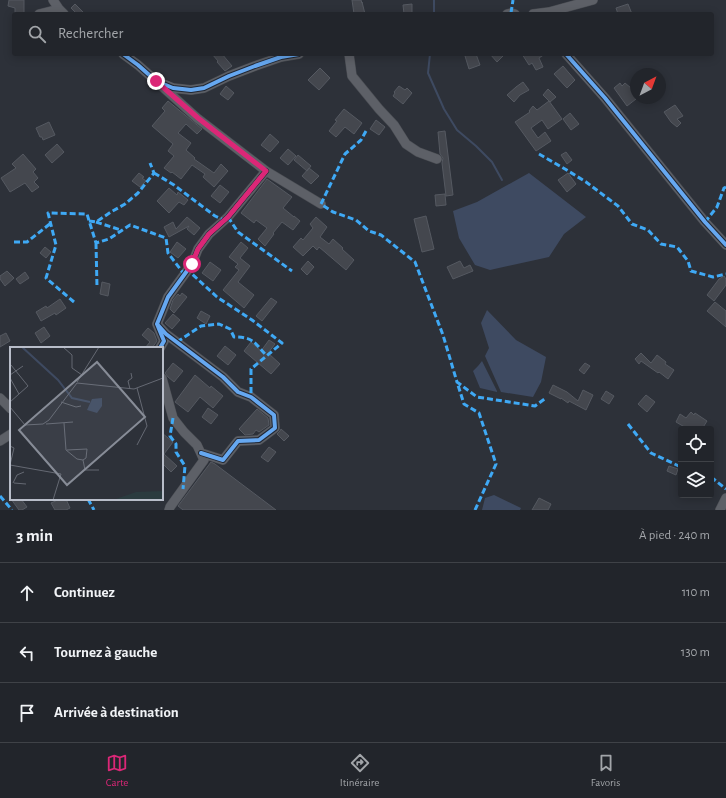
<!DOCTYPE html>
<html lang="fr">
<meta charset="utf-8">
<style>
:root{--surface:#22252b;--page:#2e3137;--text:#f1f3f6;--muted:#a2a5a9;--line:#3f4247;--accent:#db2777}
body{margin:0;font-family:"Alegreya Sans",sans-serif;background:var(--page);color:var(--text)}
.controls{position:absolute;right:12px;bottom:12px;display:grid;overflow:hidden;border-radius:4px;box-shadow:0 2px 10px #0003}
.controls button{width:36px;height:36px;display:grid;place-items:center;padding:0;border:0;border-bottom:1px solid var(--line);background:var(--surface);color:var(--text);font:20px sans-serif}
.compass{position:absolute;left:630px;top:68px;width:36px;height:36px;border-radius:50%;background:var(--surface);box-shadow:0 2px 10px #0003;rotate:41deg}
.stop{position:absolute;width:12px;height:12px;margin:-9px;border:3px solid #db2777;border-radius:50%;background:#fff}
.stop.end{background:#db2777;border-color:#fff;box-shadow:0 1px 4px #0008}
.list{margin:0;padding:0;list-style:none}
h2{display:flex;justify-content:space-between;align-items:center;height:52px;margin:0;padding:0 16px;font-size:17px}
h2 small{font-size:13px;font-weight:400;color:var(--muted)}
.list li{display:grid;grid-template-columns:26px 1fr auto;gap:12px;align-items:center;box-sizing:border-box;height:60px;padding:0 16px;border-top:1px solid var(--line)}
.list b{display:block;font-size:15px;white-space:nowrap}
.list em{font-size:13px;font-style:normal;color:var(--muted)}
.icon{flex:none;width:22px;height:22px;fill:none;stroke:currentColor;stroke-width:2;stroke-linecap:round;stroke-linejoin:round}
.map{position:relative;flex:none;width:726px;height:510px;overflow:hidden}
.search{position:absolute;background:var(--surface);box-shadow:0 2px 10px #0003;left:12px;right:12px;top:12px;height:44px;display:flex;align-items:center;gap:10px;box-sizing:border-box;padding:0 14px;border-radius:4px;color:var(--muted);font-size:15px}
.sheet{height:232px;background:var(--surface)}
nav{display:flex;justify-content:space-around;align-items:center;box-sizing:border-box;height:56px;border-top:1px solid var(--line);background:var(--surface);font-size:11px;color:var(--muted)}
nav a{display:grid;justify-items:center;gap:2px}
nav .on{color:var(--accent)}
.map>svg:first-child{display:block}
.water{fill:#3e4a61}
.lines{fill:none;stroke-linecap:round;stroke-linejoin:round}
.stream{stroke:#3e4a61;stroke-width:2}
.building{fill:#44474e;stroke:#555961}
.minor-casing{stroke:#494c52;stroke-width:10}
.minor{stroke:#5d6067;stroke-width:9}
.quiet{stroke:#3fa9f5;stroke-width:3;stroke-dasharray:6 3;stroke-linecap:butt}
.cycleway-casing{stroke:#212733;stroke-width:6}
.cycleway{stroke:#66a8f1;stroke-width:4}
.route{stroke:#db2777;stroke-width:5}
.inset-river{fill:none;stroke:#3e4a61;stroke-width:2}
.inset-road{fill:none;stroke:#656973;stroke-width:1}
.view{fill:#878c97;fill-opacity:0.15;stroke:#878c97;stroke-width:2}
.inset-edge{fill:none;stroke:#b8bdc9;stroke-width:2}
</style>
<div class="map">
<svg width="726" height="510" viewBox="0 0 726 510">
<rect width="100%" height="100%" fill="#2d3139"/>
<path class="water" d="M529 173 586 217 564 234 549 257 490 270 475 265 459 238 453 211 477 202Z
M487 310 516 340 546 357 541 382 533 397 501 392 485 356 489 348 481 323Z
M482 361 497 391V392L480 388 473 371 478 366Z
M494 495 521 508 520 510H482L485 498Z"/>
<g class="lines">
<path class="stream" d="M434 0V14
M430 54 428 73 444 109 457 130 476 146 492 162 502 180"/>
</g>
<path class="building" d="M9 0H24V14H15V8L8 6Z
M352 0H361L362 3V2L365 14H354Z
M75 4 85 14H77L71 8Z
M412 4V14H404L403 5Z
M628 4 632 14H618L616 8Z
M212 54H222L232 66 225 71 217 62 218 61Z
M470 54H476L480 65 469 69 465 56Z
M490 54H505L497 62Z
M522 54H545L539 58 543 67 536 70 532 63 529 65Z
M563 66 575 80 567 88 554 74Z
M320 68 330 78 319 90 308 80Z
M523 82 529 90 520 95 514 102 507 95 516 87Z
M620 83 622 86 625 83 631 88 636 85V99L627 106 614 88Z
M226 86 234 93 228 100 220 94Z
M399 86 405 90 407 88 412 93 403 104 393 96 395 93 394 92Z
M548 89 556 97 550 102 543 95Z
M168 101 202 129 197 134 186 124 178 133 191 143 186 150 195 158 194 159 214 173 221 164 228 171 214 187 203 177 205 174 192 165 181 179 172 172 171 173 164 168 174 156 168 151 173 144 152 126 165 111 162 108Z
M549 101 562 119 548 129 542 120 531 128 538 138 545 132 551 141 536 151 515 122 530 112 529 111 533 106 537 110Z
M675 105 683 116 677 119 681 123 677 127 671 122 664 112Z
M344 109 362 123 354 134 345 127 336 137 329 131 337 121 335 120Z
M570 113 579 124 571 130 563 119Z
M376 120 385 127 379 135 370 129Z
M49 122 55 135 43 140 42 137H40L36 128Z
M445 131 453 195 446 196 442 163 443 158 440 154 438 132Z
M270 134 279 142 270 152 261 145Z
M57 144 64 152 52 163 45 155Z
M288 149 296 156 288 165 280 158Z
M566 152 572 160 567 164 561 155Z
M23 154 36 169 33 172 38 178 34 182 39 187 32 192 25 183 10 192 1 178 16 168 12 164Z
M298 155 311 166 307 171 294 160Z
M309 168 319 176 311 184 302 176Z
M139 173 144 177 142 178 146 181 140 187 132 181Z
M568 173 576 184 567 192 558 180Z
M267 179 292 197 283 208 294 217V216L300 221 293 230 282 222 273 233 274 234 265 246 258 239 267 228 256 220 254 223 241 213Z
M220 185 229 192 220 203 211 196Z
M169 188 177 195 178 192 188 200 184 205 179 202 169 213 157 201Z
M445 194 446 205 436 206 435 195Z
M426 216 434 249 422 252 414 219Z
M187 217 200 228 194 235 187 229 189 226 169 237 164 227 173 222 176 229Z
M316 217 327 227 320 237 329 244 333 239 343 248 342 249 354 260 346 270 319 247 317 250 313 246 303 256 293 247 301 238 303 240 313 228 310 224Z
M177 242 186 249 178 258 170 252Z
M241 242 248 248 240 258 250 266 238 282 254 295 244 308 223 290 239 270 235 267 238 264 229 257Z
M45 247 51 252 46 258 40 253Z
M308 261 314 267 307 275 301 269Z
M460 261 464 268 470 265 473 271 453 279 447 267Z
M210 262 221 270 213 281 202 273Z
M7 271 14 278 5 286 0 279V276Z
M25 272 29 278 20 284 16 279Z
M724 276 726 279V285L714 301 707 295 719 279Z
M102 282 110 284 108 296 100 294Z
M182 293 187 297 174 313 170 309 173 300 178 294 180 296Z
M271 298 277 302 262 321 256 316Z
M60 299 66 308 56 315 55 313 41 321 36 312 46 306 47 308Z
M715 302 726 311V327L707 311Z
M201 311 210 316 206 324 197 318Z
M173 314 180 320 172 329 165 323Z
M44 327 50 336 41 343 35 333Z
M148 328 154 333 157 341 152 348H145L150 342 142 335Z
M6 333 10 341 0 347V336Z
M269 340 275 344 268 353 280 364 271 374 244 351 251 342 261 351Z
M225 346 236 355 228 365 217 356Z
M641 353 651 363 657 355 666 362 665 364 674 370 668 379 659 372 658 373 641 361 639 364 635 359Z
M173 363 183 371 174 382 168 377 165 373Z
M585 363 590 366 584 374 579 370Z
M195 375 210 388 211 386 223 396 213 408 200 397 188 412 175 402Z
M553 385 567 392 578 401 583 390 593 395 586 410 569 401 568 403 561 398V399L549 393Z
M606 391 614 396 609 404 601 399Z
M646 395 655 402 647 412 638 404Z
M208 408 218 415 211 424 202 417Z
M257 409 268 418 269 425 259 432 256 430 253 434 245 435 239 429Z
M691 412 694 415 695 413 707 421 702 429H688L676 422 680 414 686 418Z
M281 429 289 436 284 441 277 434 280 431Z
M162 433 173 442 164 454 177 466 171 472 162 463Z
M269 447 276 452 268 462 261 457Z
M211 462 215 464 276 510H183L178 506Z
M669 466 678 469 676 475 667 471Z
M539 498 551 504 548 510H532Z
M11 499H21L27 507 22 510H19Z
M60 499H66L70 508 66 510H55L51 503Z"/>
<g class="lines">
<defs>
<path id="minor" d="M53 0 59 9 64 14
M39 14 59 9
M507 14 511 13 515 14
M533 14 549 12 593 0
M123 54 138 65 156 81 173 88 191 90 204 88 229 76 255 66 281 57 299 54
M349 54 352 76 379 109 394 125 406 144 418 152 437 159
M566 54 605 98 705 222 726 245
M156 81 197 118 266 171 321 204
M157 324 166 334 223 377 238 392 251 397 274 415 275 428 259 440 238 441 223 460 201 453
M160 348 164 341 157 324 168 297 192 264 198 249 209 234 228 217 266 171
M162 378 173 418 184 432 197 445 204 460 170 507 169 510
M0 398 11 409
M0 441 11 434
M720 510 726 498"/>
</defs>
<use href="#minor" class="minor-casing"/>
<use href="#minor" class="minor"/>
<path class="quiet" d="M511 13 513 0
M366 131 361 140 345 154 321 204 333 212 356 220 369 231 381 235 415 262 443 335 457 382
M539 154 565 169 586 182 618 206 632 224 648 230 661 244 677 247 688 261 691 271 713 277 726 274
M154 173 174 185 215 216 224 220
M228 217 238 232 292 271
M89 221 96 222 111 212 125 204 138 193 154 173 150 163
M96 222 121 230
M705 222 717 207 724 188 726 187
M14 242H27L51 223
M96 243 97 287
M192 266V274L217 297 252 320 282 343 251 369V397
M74 302 46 278 56 245 48 213 87 214 96 243 109 239 130 225 166 238 168 253 184 274
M177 342 201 326 219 324 230 329 234 337C253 337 254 342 266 355
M173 418 170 436 176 444V452L185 466 183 489
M628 424 651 453 681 467
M711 477 726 489
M0 496 12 510
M88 499 94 510
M475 510 496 464 479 413 464 404 457 382 477 397 535 406 546 398"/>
<defs>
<path id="cycleway" d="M123 54 138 65 156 81 173 88 191 90 204 88 229 76 255 66 281 57 299 54
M566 54 605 98 705 222 726 245
M157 324 166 334 223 377 238 392 251 397 274 415 275 428 259 440 238 441 223 460 201 453
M160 348 164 341 157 324 168 297 192 264 198 249 209 234 228 217 266 171"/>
</defs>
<use href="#cycleway" class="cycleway-casing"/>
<use href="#cycleway" class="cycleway"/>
</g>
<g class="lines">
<path class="route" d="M156 81 198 118 266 171 228 217 209 234 198 249 192 264"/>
</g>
<g transform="translate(10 347)">
<rect width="153" height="153" fill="#2d3139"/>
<path d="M153 144V153H103L126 145Z" fill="#2b3b3f"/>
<path d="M92 51V59L87 66 77 63 82 52Z" fill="#3e4a61"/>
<path class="inset-river" d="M12 0 48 33 62 51 80 55"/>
<path class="inset-road" d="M53 0 62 8V21L72 28M0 28 13 19M0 31 9 47M67 35 89 0M120 42 118 34 122 31 121 26M0 55 18 39 1 18M51 55 66 60 71 59M0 60 15 78 33 77 39 73 67 36 124 42 153 31M54 76 56 103 67 112 73 113M36 77 63 75M127 98 137 79 127 41M0 99 4 101 0 118M57 103 77 102 76 111 73 113M73 113 75 123H89M0 118 51 127 43 153M3 136 7 128 14 125M4 136 16 137"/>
<path class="view" d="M87 15 135 70 57 138 9 83Z"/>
<rect width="153" height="153" class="inset-edge"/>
</g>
</svg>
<div class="controls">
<button><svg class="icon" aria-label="locate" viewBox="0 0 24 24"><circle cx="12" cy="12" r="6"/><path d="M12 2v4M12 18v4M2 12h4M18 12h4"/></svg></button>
<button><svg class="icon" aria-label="layers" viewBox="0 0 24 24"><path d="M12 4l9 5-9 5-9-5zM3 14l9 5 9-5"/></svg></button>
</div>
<svg class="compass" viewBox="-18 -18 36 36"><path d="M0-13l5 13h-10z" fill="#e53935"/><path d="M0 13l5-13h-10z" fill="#a2a5a9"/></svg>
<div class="stop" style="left:192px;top:264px"></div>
<div class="stop end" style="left:156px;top:81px"></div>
<div class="search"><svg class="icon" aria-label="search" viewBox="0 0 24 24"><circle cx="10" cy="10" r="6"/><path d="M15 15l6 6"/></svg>Rechercher</div>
</div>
<section class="sheet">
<h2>3 min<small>À pied · 240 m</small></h2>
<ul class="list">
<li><svg class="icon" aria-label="ahead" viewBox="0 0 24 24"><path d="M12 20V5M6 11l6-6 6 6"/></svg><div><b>Continuez</b></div><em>110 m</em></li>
<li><svg class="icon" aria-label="left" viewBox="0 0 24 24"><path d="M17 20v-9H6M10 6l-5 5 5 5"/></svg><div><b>Tournez à gauche</b></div><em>130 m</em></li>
<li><svg class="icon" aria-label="arrive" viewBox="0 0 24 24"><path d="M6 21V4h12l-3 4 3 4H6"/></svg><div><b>Arrivée à destination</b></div></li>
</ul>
</section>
<nav>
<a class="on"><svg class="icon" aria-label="map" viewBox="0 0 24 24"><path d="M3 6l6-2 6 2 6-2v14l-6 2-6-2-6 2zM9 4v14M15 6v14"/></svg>Carte</a>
<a><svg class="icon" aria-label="directions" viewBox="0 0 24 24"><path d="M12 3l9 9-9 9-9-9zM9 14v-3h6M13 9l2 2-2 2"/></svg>Itinéraire</a>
<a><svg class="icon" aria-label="saved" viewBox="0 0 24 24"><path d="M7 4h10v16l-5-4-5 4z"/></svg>Favoris</a>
</nav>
